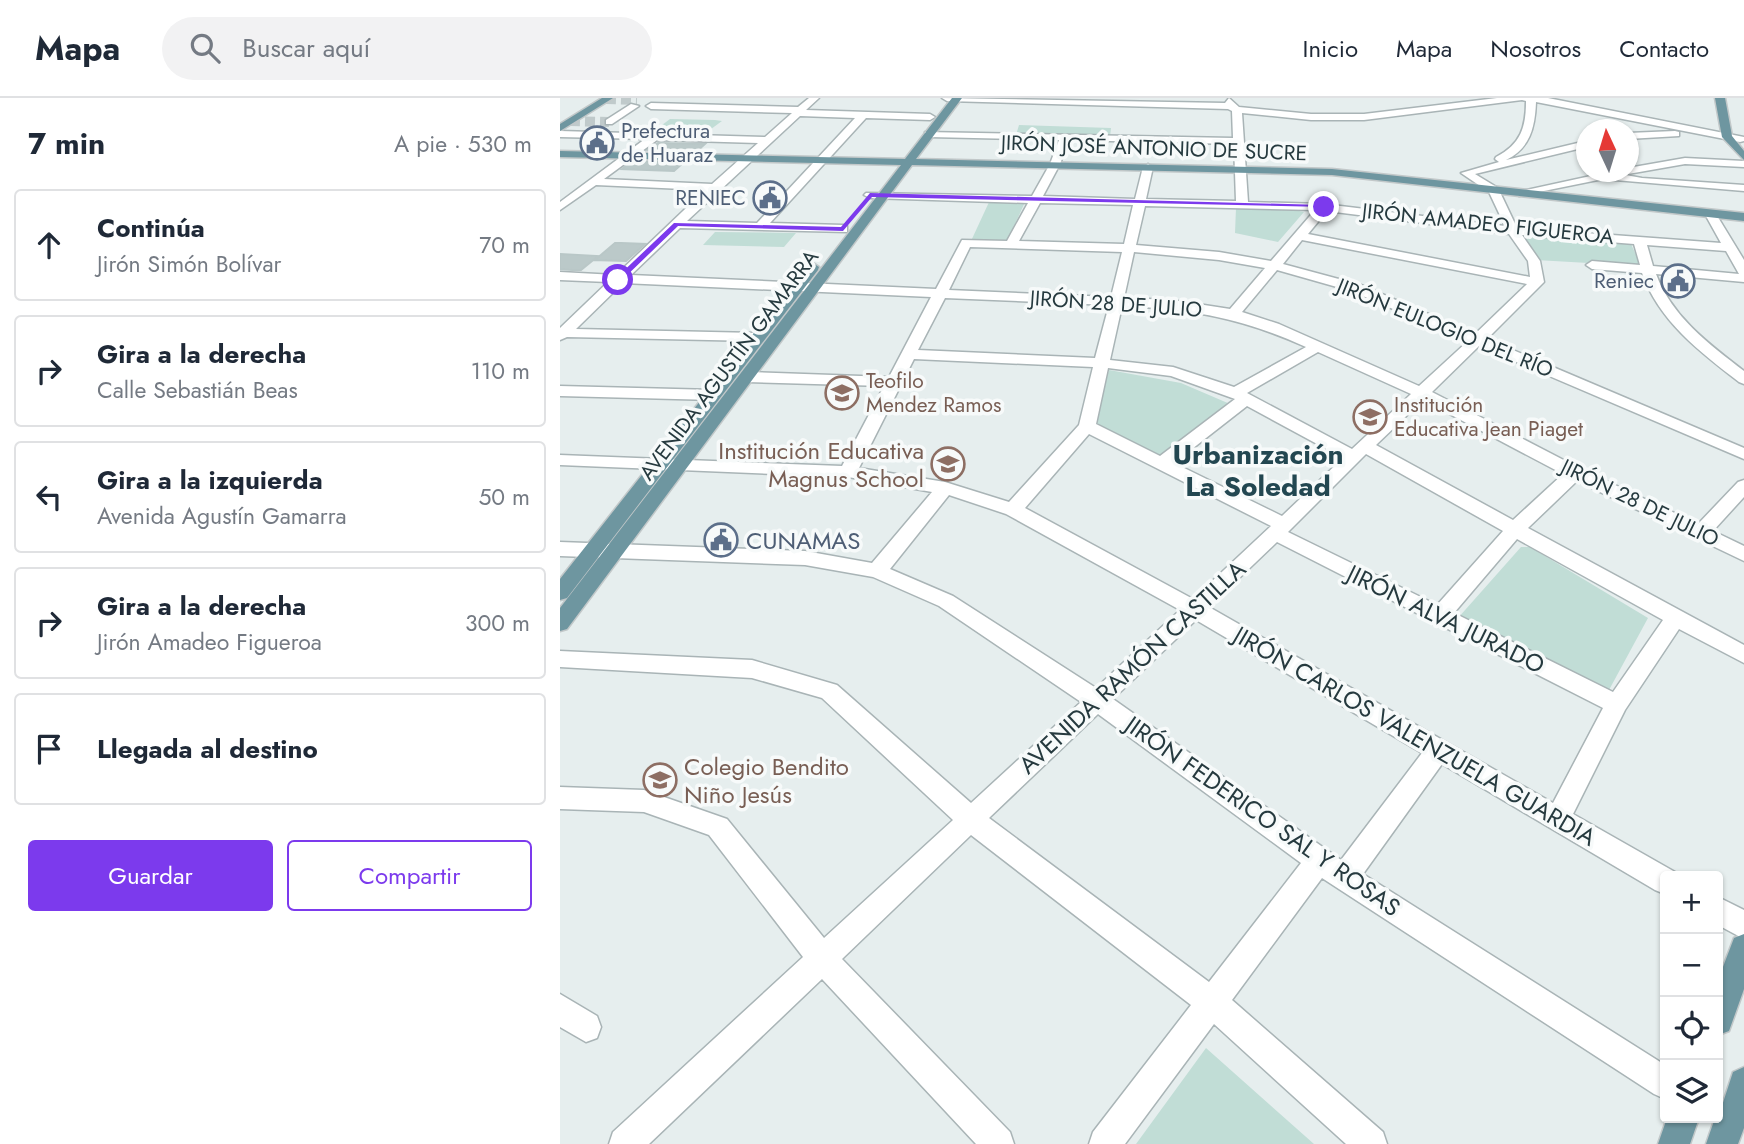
<!DOCTYPE html>
<html lang="es">
<meta charset="utf-8">
<style>
:root{--surface:#fff;--page:#f2f2f3;--text:#1f2937;--muted:#747a83;--line:#e0e1e3;--accent:#7c3aed}
body{margin:0;font-family:Jost,sans-serif;background:var(--page);color:var(--text)}
.controls{position:absolute;right:21px;bottom:21px;display:grid;overflow:hidden;border-radius:7px;box-shadow:0 2px 5px #0004}
.controls button{width:63px;height:63px;display:grid;place-items:center;padding:0;border:0;border-bottom:2px solid var(--line);background:var(--surface);color:var(--text);font:35px sans-serif}
.compass{position:absolute;left:1016px;top:21px;width:63px;height:63px;border-radius:50%;background:var(--surface);box-shadow:0 2px 5px #0004;rotate:356deg}
.stop{position:absolute;width:21px;height:21px;margin:-16px;border:5px solid #7c3aed;border-radius:50%;background:#fff}
.stop.end{background:#7c3aed;border-color:#fff;box-shadow:0 2px 7px #0008}
.list{margin:0;padding:0;list-style:none}
h2{display:flex;justify-content:space-between;align-items:center;height:91px;margin:0;padding:0 28px;font-size:30px}
h2 small{font-size:23px;font-weight:400;color:var(--muted)}
.list li{display:grid;grid-template-columns:46px 1fr auto;gap:21px;align-items:center;box-sizing:border-box;height:112px;margin:0 14px 14px;padding:0 14px;border:2px solid var(--line);border-radius:7px}
.list b{display:block;font-size:26px;white-space:nowrap}
.list p{margin:0;font-size:23px;white-space:nowrap;color:var(--muted)}
.list em{font-size:23px;font-style:normal;color:var(--muted)}
.actions{display:flex;gap:14px;padding:21px 28px}
.actions a{flex:1;padding:16px 0;border:2px solid var(--accent);border-radius:7px;text-align:center;font-size:24px;color:var(--accent)}
.actions .main{background:var(--accent);color:#fff}
.icon{flex:none;width:38px;height:38px;fill:none;stroke:currentColor;stroke-width:2;stroke-linecap:round;stroke-linejoin:round}
.map{position:relative;flex:none;width:1184px;height:1046px;overflow:hidden}
header{display:flex;align-items:center;gap:42px;box-sizing:border-box;height:98px;padding:0 35px;background:var(--surface);border-bottom:2px solid var(--line)}
header strong{font-size:33px}
nav{display:flex;gap:38px;margin-inline-start:auto;font-size:24px}
.search{width:490px;height:63px;background:var(--page);display:flex;align-items:center;gap:18px;box-sizing:border-box;padding:0 24px;border-radius:38px;color:var(--muted);font-size:26px}
main{display:flex}
aside{flex:1;background:var(--surface)}
.map>svg:first-child{display:block}
.green{fill:#c1ddd6}
.building{fill:#bbc9c9;stroke:#b9c7c7;stroke-width:2}
.lines{fill:none;stroke-linecap:round;stroke-linejoin:round}
.minor-tunnel{stroke:#c0cacb;stroke-width:10;stroke-dasharray:10 5;stroke-linecap:butt}
.minor-casing{stroke:#a9b4b6;stroke-width:3}
.major-casing{stroke:#c2c8c9;stroke-width:3}
.minor{fill:#fff;fill-rule:evenodd}
.major{fill:#6e96a0;fill-rule:evenodd}
.route{fill:#7c3aed}
.labels{text-anchor:middle;dominant-baseline:central;stroke-width:7;stroke-linejoin:round;paint-order:stroke}
.far-service-label{font-size:21px;fill:#4e5e75;stroke:#f7fafa;text-anchor:end}
.far-street-label{font-size:21px;fill:#263a3f;stroke:#f7fafa}
.far-education-label{font-size:21px;fill:#785e54;stroke:#f7fafa;text-anchor:start}
.education-label{font-size:24px;fill:#785e54;stroke:#f7fafa;text-anchor:end}
.service-label{font-size:24px;fill:#4e5e75;stroke:#f7fafa;text-anchor:start}
.street-label{font-size:24px;fill:#263a3f;stroke:#f7fafa}
.quarter-label{font-size:28px;font-weight:bold;fill:#234751;stroke:#f7fafa}
</style>
<header>
<strong>Mapa</strong>
<div class="search"><svg class="icon" aria-label="search" viewBox="0 0 24 24"><circle cx="10" cy="10" r="6"/><path d="M15 15l6 6"/></svg>Buscar aquí</div>
<nav><a>Inicio</a><a>Mapa</a><a>Nosotros</a><a>Contacto</a></nav>
</header>
<main>
<aside>
<h2>7 min<small>A pie · 530 m</small></h2>
<ul class="list">
<li><svg class="icon" aria-label="ahead" viewBox="0 0 24 24"><path d="M12 20V5M6 11l6-6 6 6"/></svg><div><b>Continúa</b><p>Jirón Simón Bolívar</p></div><em>70 m</em></li>
<li><svg class="icon" aria-label="right" viewBox="0 0 24 24"><path d="M7 20v-9h11M14 6l5 5-5 5"/></svg><div><b>Gira a la derecha</b><p>Calle Sebastián Beas</p></div><em>110 m</em></li>
<li><svg class="icon" aria-label="left" viewBox="0 0 24 24"><path d="M17 20v-9H6M10 6l-5 5 5 5"/></svg><div><b>Gira a la izquierda</b><p>Avenida Agustín Gamarra</p></div><em>50 m</em></li>
<li><svg class="icon" aria-label="right" viewBox="0 0 24 24"><path d="M7 20v-9h11M14 6l5 5-5 5"/></svg><div><b>Gira a la derecha</b><p>Jirón Amadeo Figueroa</p></div><em>300 m</em></li>
<li><svg class="icon" aria-label="arrive" viewBox="0 0 24 24"><path d="M6 21V4h12l-3 4 3 4H6"/></svg><div><b>Llegada al destino</b></div></li>
</ul>
<div class="actions"><a class="main">Guardar</a><a>Compartir</a></div>
</aside>
<div class="map">
<svg width="1184" height="1046" viewBox="0 0 1184 1046">
<rect width="100%" height="100%" fill="#e6eeee"/>
<path class="green" d="M110 21 155 22 162 23 147 34 94 33Z
M459 27 551 30 550 39 456 37Z
M430 102 465 104 447 144 411 143Z
M676 110 739 113 744 114 718 144 675 135Z
M155 134 236 135 224 149 143 147Z
M963 135 1071 146 1081 168 976 162Z
M549 272 621 285 670 306 600 361 533 328Z
M961 449H970L1088 520 1049 592 898 520Z
M646 950 754 1046H576Z"/>
<path class="building" d="M98 45 145 46 136 54 87 52Z
M72 63 123 65 114 73 62 71Z
M55 145H61L85 146 66 163 35 162Z
M0 156 38 158 21 172H12L0 171Z"/>
<g class="lines">
<path class="minor-tunnel" d="M46 1 77 2
M10 23 49 24"/>
<defs>
<path id="minor" d="M249 0H259L246 12 370 16 375 19 370 22 306 20 210 125 283 127 287 128V134L120 130 71 177 376 191 402 142 447 143 468 105 310 100 304 97 306 95 472 98 490 66 499 42 369 39 365 38V34L673 40 672 13 668 11 387 3 382 0 665 5 669 0 679 9 751 16H804L937 0H988L1184 39V43L1180 44 976 4C975 30 970 50 946 62L1026 43V49L915 76 938 90 957 130 1161 145 1146 118 1156 116 1184 162V184L1096 176C1112 219 1149 246 1184 273V286L1179 284C1140 254 1099 223 1082 175L1032 171 1026 167 1032 163 1080 167 1074 146 962 137 980 163 984 184 927 241 1184 350V361L919 248 872 294 1021 371 1138 426 1178 384 1184 382V399L1153 433 1184 448V463L1017 383 968 430 1184 547V565L1119 531 1065 612 1013 716 1115 774 1116 778H1105V796L1095 792 882 666 803 776 1105 967V1001L1094 996 762 780 672 902 823 1034 827 1046H786L654 926 565 1046H529L533 1034 631 907 411 737 282 861 450 1034 454 1046H416L262 881 89 1046H49L53 1034 243 859 149 737 84 714 0 711V689L84 692 167 721 264 840 393 722 262 600 192 580 0 569V553L192 562 277 587 411 705 521 604 379 508 313 479 245 467 0 458V444L245 453 312 465 372 394 288 379 0 367V357L282 368 324 288 187 284 179 279 187 274 329 279 371 199 63 185 16 231 196 235 203 239 196 243 7 239 0 242V230L48 184 0 182V174L56 177 145 92 36 87 0 112V104L85 41 0 39V33L205 39 232 15 91 11 86 8 91 5 238 9ZM962 2 966 3C966 29 961 46 936 59L935 61 939 64 901 75 929 94 945 128 764 106 688 104 682 15 751 22H804ZM240 18 295 20 197 125 127 123ZM97 42 198 45 152 86 44 81ZM509 42 674 46 676 103 586 101 593 69 588 66 583 69 575 101 483 98 500 66ZM480 105 573 107 564 146 459 143ZM585 108 755 112 711 163 659 154 576 147ZM767 113 949 136 968 163 970 179 748 136ZM742 142 967 186 915 236 801 187 723 166ZM1087 147 1166 153 1179 176 1093 168ZM410 149 562 154 551 199 389 192ZM574 154 659 162 705 170 670 211 612 202 564 200ZM717 172 791 193 908 243 859 288 719 226 682 214ZM385 200 549 207 535 260 358 252ZM562 208C632 211 682 220 746 249L674 289 613 269 550 262ZM758 254 851 296 792 351 687 295ZM354 261 533 269 519 327 449 404 385 384 299 370ZM548 270 611 278 675 301 600 358 536 326ZM863 302 1003 376 953 422 816 347ZM687 308 783 360 722 418 614 365ZM529 336 711 428 633 501 465 410ZM806 356 943 433 877 507 728 434ZM389 397 446 416 620 512 536 590 393 498 330 471ZM957 441 1103 522 1053 594 894 515ZM717 444 1043 610 993 705 649 509ZM636 522 862 655 781 762 553 601ZM538 616 741 765 649 884 429 720Z
M71 6 79 8 52 26H46V22Z
M1115 33 1119 34V38L1068 41V35Z
M1125 60 1184 63V69L1125 66 1068 76 1063 74H1068V70Z
M1049 74 1082 80 1184 87V93L1043 81 959 98 953 95Z
M0 288 154 292 162 297 154 302 0 298Z
M1158 799 1184 812V841L1158 827Z
M0 896 37 918 41 929 37 940 26 944 0 929Z"/>
<path id="major" d="M42 0H53L0 33V26Z
M392 0H402L356 61 772 71 1184 115V123L772 77 352 67 7 531 0 533V510L341 67 0 59V53L345 61Z
M1155 0H1165L1172 38 1184 53V62L1162 39Z
M253 165 259 169 258 172 7 500 0 502V481L248 166Z
M1184 836V891L1169 933 1158 937V882L1174 840Z
M1184 969V1030L1178 1046H1146L1155 1020H1158L1173 974Z
M1107 1020H1139L1130 1046H1098Z"/>
</defs>
<use href="#minor" class="minor-casing"/>
<use href="#major" class="major-casing"/>
<use href="#minor" class="minor"/>
<use href="#major" class="major"/>
</g>
<path class="route" d="M310 95 764 107 767 109 312 99 283 133 118 128 60 184 54 182 114 125 281 129Z"/>
<defs>
<symbol id="civic-ring" viewBox="-11 -11 22 22"><circle r="9.5" fill="#f7fafa" stroke="#5c6f8a" stroke-width="1.5"/><path d="M-.6-6.5H3V-4.5H.6V-3L4-1V1h2V6H-6V1h2V-1L-.6-3ZM-1.2 2.5V6h2.4V2.5Z" fill="#5c6f8a"/></symbol>
<symbol id="school-ring" viewBox="-11 -11 22 22"><circle r="9.5" fill="#f7fafa" stroke="#8d6e63" stroke-width="1.5"/><path d="M0-5L7-2L0 1L-7-2ZM-4 1L0 2.5L4 1V4Q0 6-4 4Z" fill="#8d6e63"/></symbol>
</defs>
<g fill-rule="evenodd">
<use href="#civic-ring" x="18" y="26" width="38" height="38"/>
<use href="#civic-ring" x="191" y="81" width="38" height="38"/>
<use href="#civic-ring" x="1099" y="164" width="38" height="38"/>
<use href="#school-ring" x="263" y="276" width="38" height="38"/>
<use href="#school-ring" x="791" y="300" width="38" height="38"/>
<use href="#school-ring" x="369" y="347" width="38" height="38"/>
<use href="#civic-ring" x="142" y="423" width="38" height="38"/>
<use href="#school-ring" x="81" y="663" width="38" height="38"/>
</g>
<g class="labels">
<g class="far-service-label">
<text x="61" y="33" text-anchor="start">Prefectura<tspan x="61" dy="24">de Huaraz</tspan></text>
<text x="186" y="100">RENIEC</text>
<text x="1094" y="183">Reniec</text>
</g>
<g class="far-street-label">
<text transform="translate(594 50) rotate(2)">JIRÓN JOSÉ ANTONIO DE SUCRE</text>
<text transform="translate(928 126) rotate(6)">JIRÓN AMADEO FIGUEROA</text>
<text transform="translate(556 206) rotate(4)">JIRÓN 28 DE JULIO</text>
<text transform="translate(885 230) rotate(22)">JIRÓN EULOGIO DEL RÍO</text>
<text transform="translate(169 267) rotate(-53)">AVENIDA AGUSTÍN GAMARRA</text>
<text transform="translate(1080 405) rotate(26)">JIRÓN 28 DE JULIO</text>
</g>
<g class="far-education-label">
<text x="306" y="283">Teofilo<tspan x="306" dy="24">Mendez Ramos</tspan></text>
<text x="834" y="307">Institución<tspan x="834" dy="24">Educativa Jean Piaget</tspan></text>
</g>
<g class="education-label">
<text x="364" y="352">Institución Educativa<tspan x="364" dy="28">Magnus School</tspan></text>
<text x="124" y="668" text-anchor="start">Colegio Bendito<tspan x="124" dy="28">Niño Jesús</tspan></text>
</g>
<g class="service-label">
<text x="186" y="442">CUNAMAS</text>
</g>
<g class="street-label">
<text transform="translate(886 521) rotate(26)">JIRÓN ALVA JURADO</text>
<text transform="translate(572 569) rotate(-43)">AVENIDA RAMÓN CASTILLA</text>
<text transform="translate(855 638) rotate(30)">JIRÓN CARLOS VALENZUELA GUARDIA</text>
<text transform="translate(703 718) rotate(35)">JIRÓN FEDERICO SAL Y ROSAS</text>
</g>
<g class="quarter-label">
<text x="698" y="356">Urbanización<tspan x="698" dy="32">La Soledad</tspan></text>
</g>
</g>
</svg>
<div class="controls">
<button>+</button>
<button>−</button>
<button><svg class="icon" aria-label="locate" viewBox="0 0 24 24"><circle cx="12" cy="12" r="6"/><path d="M12 2v4M12 18v4M2 12h4M18 12h4"/></svg></button>
<button><svg class="icon" aria-label="layers" viewBox="0 0 24 24"><path d="M12 4l9 5-9 5-9-5zM3 14l9 5 9-5"/></svg></button>
</div>
<svg class="compass" viewBox="-18 -18 36 36"><path d="M0-13l5 13h-10z" fill="#e53935"/><path d="M0 13l5-13h-10z" fill="#747a83"/></svg>
<div class="stop" style="left:58px;top:182px"></div>
<div class="stop end" style="left:764px;top:109px"></div>
</div>
</main>
